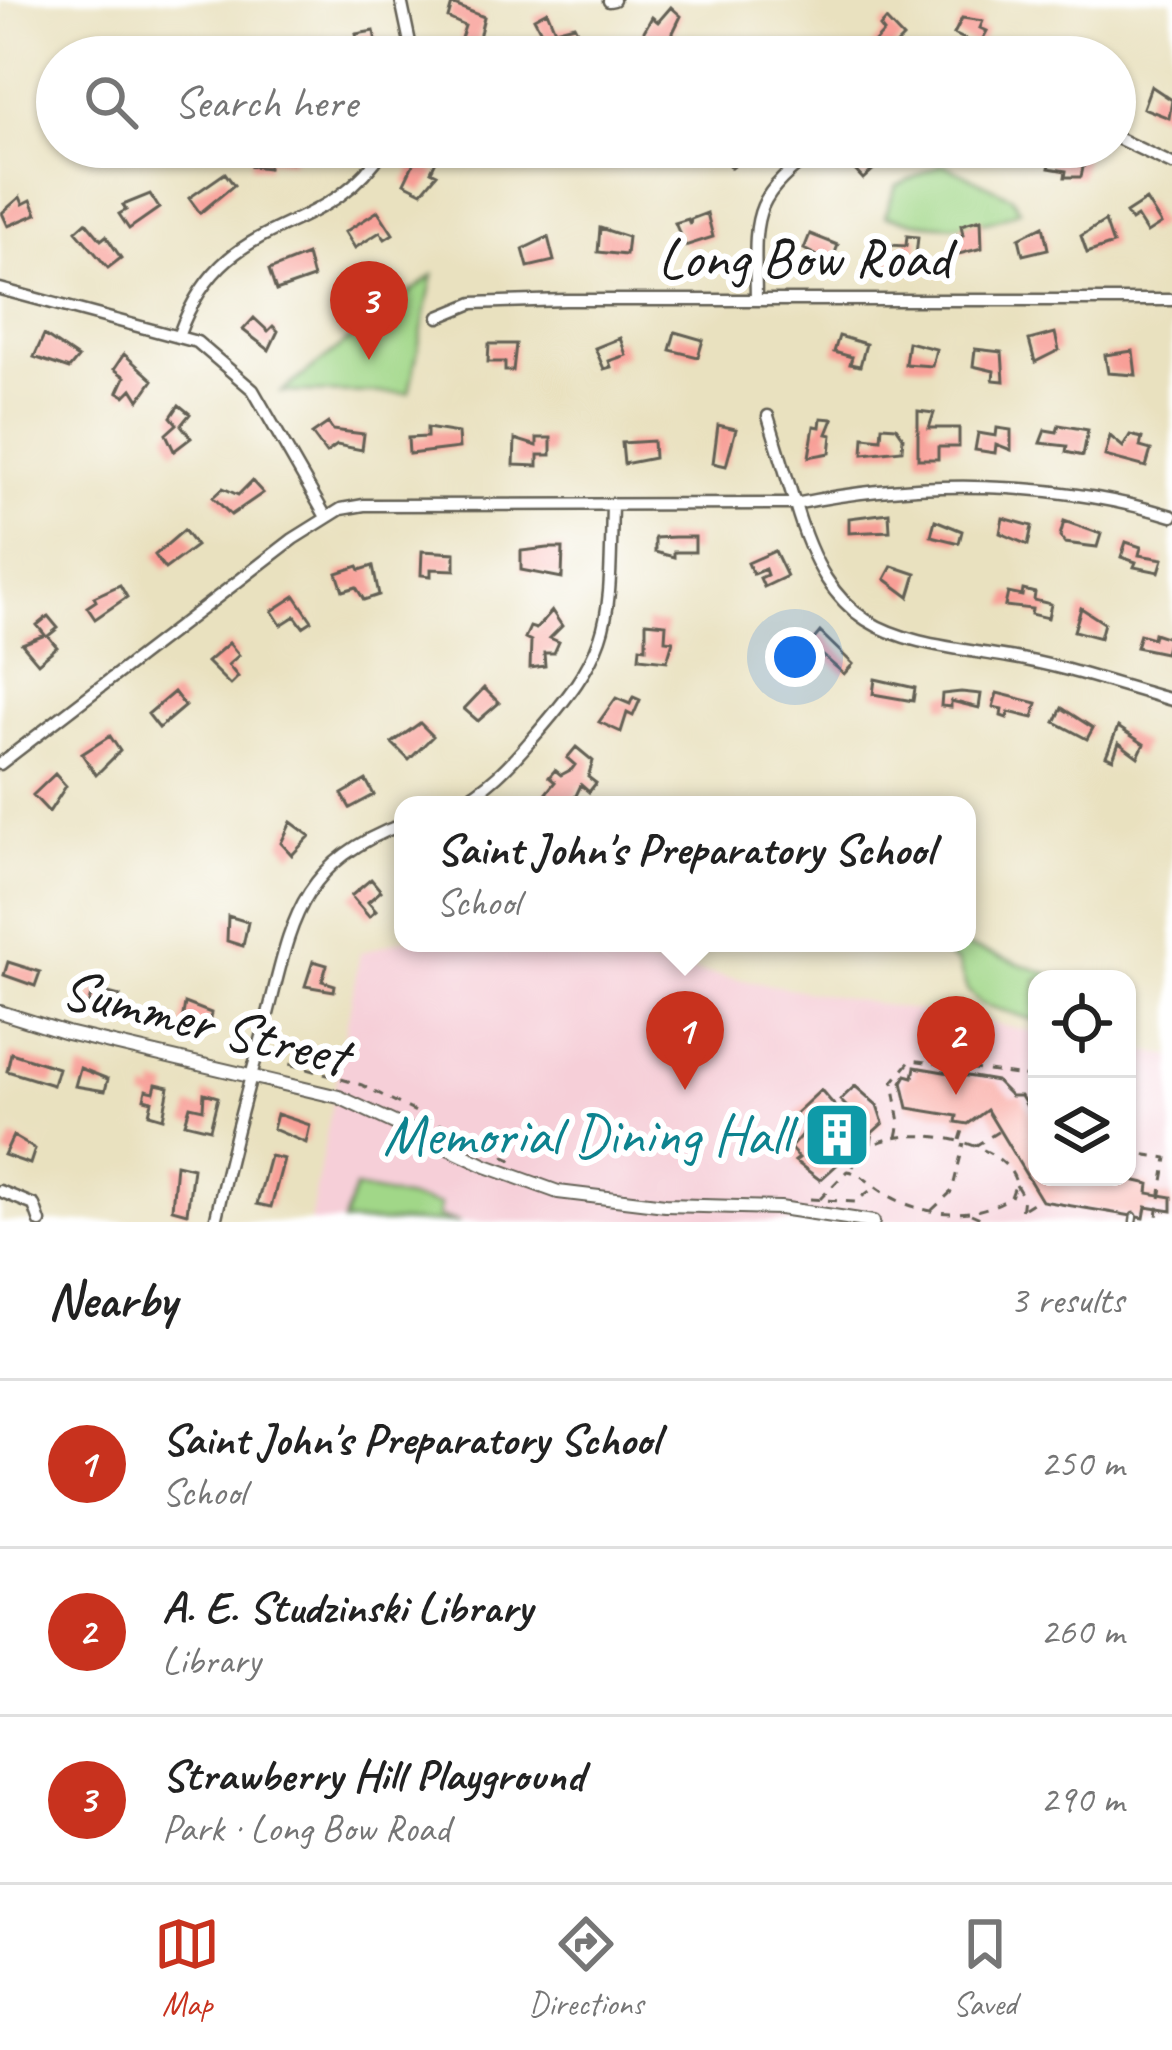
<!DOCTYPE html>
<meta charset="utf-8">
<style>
:root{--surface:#fff;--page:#f6f6f6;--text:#222;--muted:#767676;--line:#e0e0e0;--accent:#c8321e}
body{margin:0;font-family:Caveat,sans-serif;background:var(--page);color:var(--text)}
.controls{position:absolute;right:36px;bottom:36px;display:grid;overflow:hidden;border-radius:24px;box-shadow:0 3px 9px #0004}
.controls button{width:108px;height:108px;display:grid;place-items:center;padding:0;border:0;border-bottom:3px solid var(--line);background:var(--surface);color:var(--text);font:60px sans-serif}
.you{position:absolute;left:795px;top:657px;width:42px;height:42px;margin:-30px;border:9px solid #fff;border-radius:50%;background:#1a73e8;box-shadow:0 0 0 18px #1a73e833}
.badge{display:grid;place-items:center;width:78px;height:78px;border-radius:50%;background:var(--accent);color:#fff;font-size:39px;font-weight:700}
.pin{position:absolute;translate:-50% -99px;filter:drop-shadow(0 3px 6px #0008)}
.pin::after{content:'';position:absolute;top:63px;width:42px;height:36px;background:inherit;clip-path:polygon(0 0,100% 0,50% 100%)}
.popup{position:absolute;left:394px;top:796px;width:582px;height:156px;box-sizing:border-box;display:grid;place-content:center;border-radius:24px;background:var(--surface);filter:drop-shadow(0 3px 9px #0005);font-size:39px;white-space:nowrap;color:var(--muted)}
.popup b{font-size:45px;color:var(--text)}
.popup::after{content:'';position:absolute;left:50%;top:100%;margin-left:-24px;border:24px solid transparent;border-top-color:var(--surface)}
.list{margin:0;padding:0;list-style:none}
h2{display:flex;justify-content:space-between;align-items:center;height:156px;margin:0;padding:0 48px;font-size:51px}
h2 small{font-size:39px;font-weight:400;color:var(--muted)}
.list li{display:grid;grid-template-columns:78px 1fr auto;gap:36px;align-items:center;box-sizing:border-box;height:168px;padding:0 48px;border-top:3px solid var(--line)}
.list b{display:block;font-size:45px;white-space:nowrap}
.list p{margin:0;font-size:39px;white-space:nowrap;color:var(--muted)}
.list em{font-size:39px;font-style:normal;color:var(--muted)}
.icon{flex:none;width:66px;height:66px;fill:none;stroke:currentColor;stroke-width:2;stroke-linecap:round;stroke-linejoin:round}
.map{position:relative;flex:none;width:1172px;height:1222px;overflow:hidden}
.search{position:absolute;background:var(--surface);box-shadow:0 3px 9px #0004;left:36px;right:36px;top:36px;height:132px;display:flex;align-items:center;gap:30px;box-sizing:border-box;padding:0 42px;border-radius:66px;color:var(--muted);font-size:45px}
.sheet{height:660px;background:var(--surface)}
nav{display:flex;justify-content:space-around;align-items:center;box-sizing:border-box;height:168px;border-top:3px solid var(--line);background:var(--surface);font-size:33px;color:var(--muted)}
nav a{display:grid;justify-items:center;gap:6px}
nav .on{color:var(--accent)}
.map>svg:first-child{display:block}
.built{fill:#f6cfd8}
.green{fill:#a1d788;stroke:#5e7a52;stroke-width:3}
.building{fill:#f89f97}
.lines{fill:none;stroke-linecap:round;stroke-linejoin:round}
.service-casing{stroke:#646155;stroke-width:9}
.minor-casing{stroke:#646155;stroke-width:15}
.tertiary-casing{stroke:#646155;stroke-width:16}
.path{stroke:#646155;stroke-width:3;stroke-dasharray:9 9;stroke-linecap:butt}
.service{stroke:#fff;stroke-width:4.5}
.minor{stroke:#fff;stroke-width:10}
.tertiary{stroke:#fff;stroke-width:12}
.labels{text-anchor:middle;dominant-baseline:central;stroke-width:12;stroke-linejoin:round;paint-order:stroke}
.street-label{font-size:57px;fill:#1c1c1c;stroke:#fff}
.culture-label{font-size:57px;fill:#0d838f;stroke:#fff;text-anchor:end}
</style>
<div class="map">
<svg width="1172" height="1222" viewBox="0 0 1172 1222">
<rect width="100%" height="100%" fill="#fff"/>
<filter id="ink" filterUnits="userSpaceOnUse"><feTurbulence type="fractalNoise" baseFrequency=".00833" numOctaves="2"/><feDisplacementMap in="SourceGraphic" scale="24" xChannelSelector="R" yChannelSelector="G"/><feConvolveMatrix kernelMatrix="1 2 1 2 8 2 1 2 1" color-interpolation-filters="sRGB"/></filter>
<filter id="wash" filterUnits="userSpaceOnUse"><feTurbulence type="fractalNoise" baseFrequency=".004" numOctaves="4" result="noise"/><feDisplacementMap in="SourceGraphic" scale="48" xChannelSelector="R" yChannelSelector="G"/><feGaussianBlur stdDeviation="2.7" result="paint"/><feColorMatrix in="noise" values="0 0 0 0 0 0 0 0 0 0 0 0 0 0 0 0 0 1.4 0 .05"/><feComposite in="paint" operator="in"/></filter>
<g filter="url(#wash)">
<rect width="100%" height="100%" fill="#e9e1bf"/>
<path class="built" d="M403 939 533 943 1037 1032V1177H1127V1048L1172 1056V1222H310L360 953Z"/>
<path class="green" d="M943 164 1012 197 1020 210C976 232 929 227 885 216L896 186Z
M433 275 409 393 282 392Z
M943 943C972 943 1031 970 1066 979H1037V1021L981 1004 967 990 958 963 936 949Z
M355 1188 440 1205 438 1217 460 1222H343Z"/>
<g id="blocks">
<path class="building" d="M452 4 484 17 477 46 460 41 465 26 448 18Z
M671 7 681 16 664 51 643 33 652 17 658 22Z
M547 11 555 30 574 25 581 38 555 51 548 45 534 18Z
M962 18 983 21 980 28 987 31 979 46 954 34Z
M886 20 903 38 884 57 872 45 884 32 880 27Z
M374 31 378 54 361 57 356 34Z
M1151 86 1172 100 1169 118 1143 108Z
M253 147H295L293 162 269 159 268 168 251 166Z
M729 147H757L731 168 720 154Z
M874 147 885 159 863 179 852 167Z
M420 150 437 159 431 171 437 174 422 192 404 183Z
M1053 152 1085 158 1081 177H1065L1066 171 1049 168Z
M225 173 234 185 200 213 189 198Z
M150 194 159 208 129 229 119 214 126 210 123 205Z
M20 197 23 204 31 200 37 214 8 226 2 213Z
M1146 200 1161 224 1147 233 1137 217 1131 221 1126 213Z
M378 211 393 234 385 239 380 232 355 248 345 232Z
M707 213 713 237 685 246 675 223 688 219 690 225 691 219Z
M981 219 982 248 955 255 951 239 963 235 961 225Z
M1105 221 1113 244 1087 253 1081 236Z
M86 222 101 240 106 236 121 258 108 268 76 231Z
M1043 226 1048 249 1023 255 1019 238Z
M600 228 628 237 626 255 598 252Z
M810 234 838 245 831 263 804 249Z
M907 236 918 237 915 265 887 262 889 245 906 246Z
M548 237 554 261 528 267 523 249Z
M307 255 313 278 276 291 269 270Z
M254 318 268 331 273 326 278 331 269 350 243 330Z
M675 332 703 340 698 357 670 350Z
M1055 333 1059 350 1035 362 1029 340Z
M44 335 78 358 69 369 34 357Z
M839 336 866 344 860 366 850 364 852 357 834 352Z
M620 338 626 355 609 361 611 367 604 369 595 348Z
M908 342 936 349 932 366 905 364Z
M489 344H516L513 371H505V362H488Z
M975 349 1002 352 1004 381 993 380 994 371 973 366Z
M1133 351 1136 375 1108 373 1105 355Z
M124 354 153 380 139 400 132 389 125 396 118 392 125 377 114 369Z
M179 405 190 414 181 425 191 438 174 451 166 434 177 424 171 417Z
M918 411 934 413 929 428H959V447H938V459H918Z
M821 418 833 419 827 434 832 435 830 453 809 457 814 426 820 427Z
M328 423 333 430 364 434 362 450 337 445 326 453 312 434Z
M718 425 736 429 726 466 713 463Z
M1059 425 1088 430 1083 456 1066 452 1067 446 1040 443 1045 430 1057 432Z
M882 426 896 427 903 437 902 450 863 454 864 437 881 439Z
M427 428 458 433 459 448 409 454 408 438 427 437Z
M997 428 1011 430V450L996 444 995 453 975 450 978 433 996 436Z
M1130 435 1142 438 1140 447 1151 450 1146 467 1105 456 1110 436 1123 447Z
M537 438H551V455H538V466L514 465 515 439 537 446Z
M653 441 654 458 624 464 622 443Z
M252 481 263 493 231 515 213 497 223 488 238 495Z
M889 513 890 531 849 533V518Z
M1003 518 1032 526 1028 545 1000 533Z
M935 520 962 531 959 543 931 536Z
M1064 521 1101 534 1097 547 1065 543 1060 536Z
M184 530 196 546 165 569 155 555Z
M675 537H695V552H674V557L655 552V538Z
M1126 542 1141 547 1139 555 1163 559 1159 572 1134 567 1136 562 1121 557Z
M548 548H563L562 578 521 570V551Z
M422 551 455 553V570L431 569V576L421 575Z
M775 551 787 576 764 587 760 578 767 575 765 569 753 574 748 563Z
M358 566 360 570 373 566 379 595 364 600 356 587 343 591 337 573Z
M892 566 916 574 909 597 885 579Z
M120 585 127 597 95 619 87 607 96 601 94 597Z
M1023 590 1035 593 1034 600 1051 604 1048 618 1031 614 1032 609 1005 606 1008 593 1022 596Z
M295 596 312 621 303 627 295 616 281 625 272 611Z
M1081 608 1104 623 1100 638 1074 631Z
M552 611 562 626 550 638 559 642 554 653H544L545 666 530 668 531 641 525 638 530 627 536 629Z
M48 616 58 628 48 636 57 647 38 663 22 644 45 635 37 625Z
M646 622 666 624 665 640 673 641 667 661 639 658 640 647 646 648Z
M820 632 853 664 844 674 810 644Z
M1154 633 1169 638 1165 653 1136 647 1140 634 1153 638Z
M229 643 239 655 228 665 238 677 230 685 207 662Z
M875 679 915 688 913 701 873 694Z
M484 688 499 703 478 721 464 709Z
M174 692 185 706 159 728 148 714Z
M961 692 981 694 979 708 951 701V707L941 706 942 694Z
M997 693 1037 703 1033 718 1009 712 1007 718 1001 716 1002 709 993 707Z
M633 697 640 700 633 716 627 713 621 732 599 722 616 698 630 704Z
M1062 708 1093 728 1087 739 1055 722Z
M420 723 433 736 409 760 392 743Z
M1118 727 1144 744 1138 757 1119 743 1113 759 1106 756Z
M110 736 120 751 96 775 82 754Z
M576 747 593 761 588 777 596 783 589 792 581 785 573 802 568 798 560 805 546 793 555 782 549 777 555 770 561 775 572 769 575 765 567 758Z
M55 774 66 786 49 812 33 795Z
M366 780 374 795 350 808 342 794Z
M291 822 310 836 292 855 281 843Z
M371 879 381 891 368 902 376 911 369 917 351 896Z
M228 916 248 922 243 946 227 941Z
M313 961 327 965 322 981 335 985 334 991 305 986Z
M8 962 40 972 35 986 4 975Z
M93 989 120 996 115 1012 88 1005Z
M185 1003 211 1013 208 1031 181 1027Z
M11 1053 58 1068 53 1085 7 1071Z
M915 1067 996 1081 1011 1096H1021L1037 1124V1177H1119L1149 1184 1148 1193 1172 1197V1211L1146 1207 1144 1218 1042 1201 987 1110 968 1124 956 1122 957 1116 908 1108 902 1082 906 1075 913 1077Z
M80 1068 108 1079 105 1091 75 1086Z
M156 1084 169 1087 163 1118 149 1114 152 1101 144 1099 146 1090 154 1092Z
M855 1086 877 1105 883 1123 820 1180 795 1161 799 1158 790 1148 803 1133 811 1137 795 1114 821 1090 841 1113 847 1107 840 1100Z
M204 1093 218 1097 210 1129 185 1123 190 1106 203 1109Z
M277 1114 310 1125 306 1143 273 1129Z
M13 1136 35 1149 30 1164 4 1155Z
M270 1156 284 1159 271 1207 257 1204Z
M176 1164 193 1168 187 1213 172 1209Z"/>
</g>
</g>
<g filter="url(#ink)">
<use href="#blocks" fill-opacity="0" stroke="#646155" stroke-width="3"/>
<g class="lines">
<defs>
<path id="service" d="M1133 1222 1134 1216"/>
<path id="minor" d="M401 0 413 57
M609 1 614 0
M1115 137 1172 164
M0 289 197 342 253 390 326 517
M756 300C755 214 748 200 821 147
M439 317 473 303 565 300H1172
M179 334C227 204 325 245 385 147
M1172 516C1054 480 916 479 795 504 834 637 889 638 1009 657 1064 666 1118 685 1172 700
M0 764 293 539 341 509 364 505 795 504 768 416
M456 805C488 788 509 766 532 739 615 645 609 626 612 504
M0 1191 34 1205 40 1222
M215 1222C229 1158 245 1096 263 1033 291 931 291 866 403 824"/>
<path id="tertiary" d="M0 1012 67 1033 339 1097 486 1166 558 1192 665 1205 780 1208 873 1222"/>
</defs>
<use href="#service" class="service-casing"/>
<use href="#minor" class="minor-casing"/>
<use href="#tertiary" class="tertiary-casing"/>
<path class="path" d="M272 1059 362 1085 517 1163
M1037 1082 1027 1099 1037 1117
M897 1137 900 1123 893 1082 911 1060 1037 1078
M960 1140 965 1124
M871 1144 873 1132
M975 1146 999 1131
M1127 1152 1167 1158 1156 1222
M1127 1181 1132 1153
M1016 1185 1023 1197 1020 1222
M810 1199 855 1202 875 1187
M820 1199 847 1171C861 1173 868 1182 880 1190 917 1216 972 1222 1011 1197L1016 1183C1004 1132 863 1114 852 1171
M1024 1208 1040 1198
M932 1210 952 1191 964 1143
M971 1214 989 1222"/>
<use href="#service" class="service"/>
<use href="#minor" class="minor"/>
<use href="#tertiary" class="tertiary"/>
</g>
</g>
<defs>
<symbol id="building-square" viewBox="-11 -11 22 22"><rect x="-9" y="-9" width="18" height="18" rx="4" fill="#0f9aa8" stroke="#fff"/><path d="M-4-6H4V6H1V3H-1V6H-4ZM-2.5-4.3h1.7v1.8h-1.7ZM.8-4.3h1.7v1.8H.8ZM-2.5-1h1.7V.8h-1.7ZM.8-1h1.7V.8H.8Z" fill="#fff"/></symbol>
</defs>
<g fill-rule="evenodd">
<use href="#building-square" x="799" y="1097" width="76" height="76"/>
</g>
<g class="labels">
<g class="street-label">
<text x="804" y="258">Long Bow Road</text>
<text transform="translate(205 1022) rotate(14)">Summer Street</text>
</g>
<g class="culture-label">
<text x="790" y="1135">Memorial Dining Hall</text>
</g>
</g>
</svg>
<div class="controls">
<button><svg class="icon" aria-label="locate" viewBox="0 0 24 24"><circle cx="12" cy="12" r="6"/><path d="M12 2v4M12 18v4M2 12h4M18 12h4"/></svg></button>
<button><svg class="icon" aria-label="layers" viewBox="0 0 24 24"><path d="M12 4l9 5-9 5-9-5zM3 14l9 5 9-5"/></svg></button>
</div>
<div class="you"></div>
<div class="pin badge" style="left:685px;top:1090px">1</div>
<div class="popup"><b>Saint John's Preparatory School</b>School</div>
<div class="pin badge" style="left:956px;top:1095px">2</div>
<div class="pin badge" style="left:369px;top:360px">3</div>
<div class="search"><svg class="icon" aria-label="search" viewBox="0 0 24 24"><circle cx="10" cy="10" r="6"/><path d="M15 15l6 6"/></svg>Search here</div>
</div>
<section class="sheet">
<h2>Nearby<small>3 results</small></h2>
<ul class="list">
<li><span class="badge">1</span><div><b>Saint John's Preparatory School</b><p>School</p></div><em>250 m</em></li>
<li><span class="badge">2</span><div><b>A. E. Studzinski Library</b><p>Library</p></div><em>260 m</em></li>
<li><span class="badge">3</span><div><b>Strawberry Hill Playground</b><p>Park · Long Bow Road</p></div><em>290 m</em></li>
</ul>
</section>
<nav>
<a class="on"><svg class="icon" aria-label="map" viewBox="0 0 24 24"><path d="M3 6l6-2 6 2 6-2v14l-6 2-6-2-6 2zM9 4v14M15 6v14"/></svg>Map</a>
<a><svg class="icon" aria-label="directions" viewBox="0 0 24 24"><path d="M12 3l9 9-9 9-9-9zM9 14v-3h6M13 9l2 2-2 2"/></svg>Directions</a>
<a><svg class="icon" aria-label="saved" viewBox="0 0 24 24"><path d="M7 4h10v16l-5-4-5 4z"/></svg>Saved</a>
</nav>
